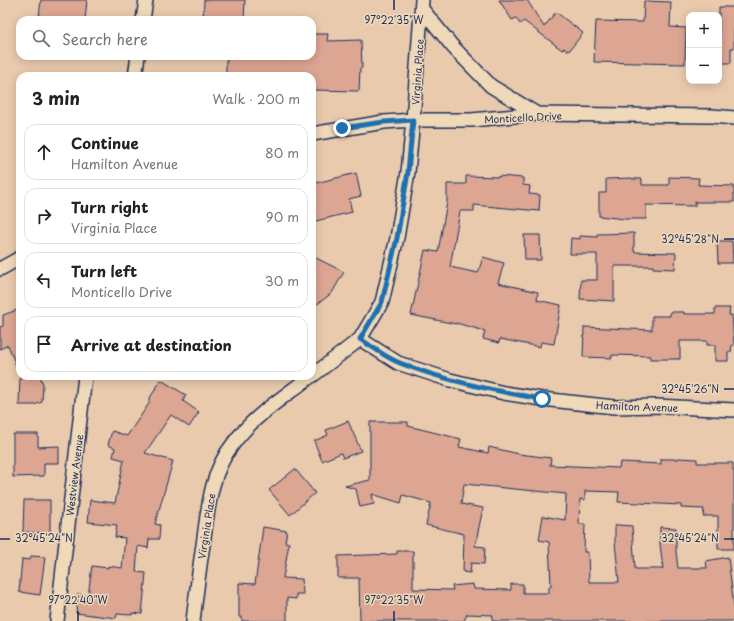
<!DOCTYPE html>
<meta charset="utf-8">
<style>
:root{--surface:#fff;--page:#f6f6f6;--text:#222;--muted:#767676;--line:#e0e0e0}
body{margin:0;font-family:"Playpen Sans",sans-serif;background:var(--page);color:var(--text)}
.controls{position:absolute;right:12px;top:12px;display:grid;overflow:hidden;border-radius:8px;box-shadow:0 2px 10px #0003}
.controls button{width:36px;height:36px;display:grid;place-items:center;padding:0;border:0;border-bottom:1px solid var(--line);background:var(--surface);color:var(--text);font:20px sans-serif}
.stop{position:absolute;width:12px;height:12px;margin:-9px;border:3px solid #1f6fb2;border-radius:50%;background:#fff}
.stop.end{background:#1f6fb2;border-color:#fff;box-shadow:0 1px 4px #0008}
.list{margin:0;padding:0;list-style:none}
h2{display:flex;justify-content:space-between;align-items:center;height:52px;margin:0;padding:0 16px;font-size:17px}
h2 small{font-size:13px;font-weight:400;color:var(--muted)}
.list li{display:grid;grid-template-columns:26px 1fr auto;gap:12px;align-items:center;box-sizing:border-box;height:56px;margin:0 8px 8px;padding:0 8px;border:1px solid var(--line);border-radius:12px}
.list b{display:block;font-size:15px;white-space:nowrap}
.list p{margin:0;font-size:13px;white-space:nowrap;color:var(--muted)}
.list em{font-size:13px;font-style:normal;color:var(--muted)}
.icon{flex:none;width:22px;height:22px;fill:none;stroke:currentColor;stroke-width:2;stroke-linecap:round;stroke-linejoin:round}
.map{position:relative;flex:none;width:734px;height:621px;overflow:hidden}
.search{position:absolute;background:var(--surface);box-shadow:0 2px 10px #0003;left:16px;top:16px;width:300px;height:44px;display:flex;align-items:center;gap:10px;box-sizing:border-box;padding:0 14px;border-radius:12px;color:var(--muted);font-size:15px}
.panel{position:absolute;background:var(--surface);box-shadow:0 2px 10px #0003;left:16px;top:72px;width:300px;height:308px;border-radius:12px}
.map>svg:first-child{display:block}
.building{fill:#dca692;stroke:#1b2f5e}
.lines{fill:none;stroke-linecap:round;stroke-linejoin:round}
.street-casing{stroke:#1b2f5e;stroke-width:16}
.street{stroke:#f0d9b9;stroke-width:13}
.route{stroke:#1f6fb2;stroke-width:5}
.ticks{fill:none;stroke:#1b2f5e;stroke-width:1.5}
.labels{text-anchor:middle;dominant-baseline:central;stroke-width:3;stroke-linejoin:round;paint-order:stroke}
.street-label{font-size:10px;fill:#1b2f5e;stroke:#f0d9b9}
.ticks-label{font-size:10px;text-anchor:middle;fill:#1b2f5e;stroke:#f0d9b9;stroke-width:3;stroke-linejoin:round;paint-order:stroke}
</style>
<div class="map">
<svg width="734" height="621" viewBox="0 0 734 621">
<rect width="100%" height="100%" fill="#eacaad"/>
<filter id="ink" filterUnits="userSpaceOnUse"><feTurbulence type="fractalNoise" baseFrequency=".025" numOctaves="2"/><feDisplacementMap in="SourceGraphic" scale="8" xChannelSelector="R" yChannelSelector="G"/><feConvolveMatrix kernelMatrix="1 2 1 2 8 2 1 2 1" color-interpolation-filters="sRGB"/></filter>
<g filter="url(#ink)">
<path class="building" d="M41 0H87L85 20H50V18L39 17Z
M204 0H245L244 20H203Z
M499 0H527L544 27 556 12 583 33 569 51 564 48 562 50 524 21 520 24 516 18 512 20Z
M644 1 671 2 670 27 686 28 685 64 594 62 596 21 643 22Z
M719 7H734V48H731V63H719Z
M312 34H328L327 41 361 40 362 68H360L359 91 312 90V76H226V60L236 58 284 60V56H312Z
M356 173 361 196 349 199 352 212 312 222V184Z
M466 176 499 177V176L523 178V185L530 186 529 194 540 195 539 211 474 205V211H460L450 267 478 273 483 257 504 263 498 283 538 292 537 300 561 305 554 344 541 342 540 347 500 339 499 343 483 339 485 331 456 323V324L411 315 425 250 438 252 447 202V184H466Z
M669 177 699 178 698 185 734 186V202H695V206L646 205V219H624L599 216V193H606V179L632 178V179H642V185H669Z
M634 233V252L676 253 675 269 653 268V266H614V301L580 299 581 280H597V254H570L571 238 580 239V236L597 237V234Z
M524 235H540L541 260H525Z
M717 241H732L733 263H718Z
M312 256 344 272 332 293 312 308Z
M715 308H730L729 315H732L734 345H732L731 352H728V361H715V345H707V341H680V359H650V356L612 355V358L583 357 584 327 652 330V316H670V312H684V314H715Z
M20 309V373H19L8 345 0 349V327L3 326V315Z
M20 376H40L43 384 42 402 34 405H19Z
M161 380 186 395 183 401 199 412 189 427 171 415 145 453 173 461 155 524 160 525 159 539H149L148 548 138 546 136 572 146 573 142 614 132 613V615L117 614 116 618 76 613 78 594 88 596 92 566 108 568V566L122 568 125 538 115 537 117 525 88 522 90 500 115 503 124 460 113 457 115 448 108 445 112 431 127 436 150 402 148 401Z
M348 421 361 451 343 458 341 453 322 461 314 441 328 435 326 430Z
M370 422H408V426L461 439 459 447 488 453 489 447 519 454 551 458 550 465 619 468 620 462 661 464V459H678V458L697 459V463H733V470H734V549H718V516H703L704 509 681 508V505L618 502 619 492 585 491V500L580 499 579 524H585L584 552H588L589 582H619L615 542V526L618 525 632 526 635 569H663L660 544V527L676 528V552L678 568H707L706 561 728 557 734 607V621H492L493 615 467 614 464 621H360L359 578H338V556L397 554V551H413V589L453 590 452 586 473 584 474 589 511 590V584H523V593H549V586H551L549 542 539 540 543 516 565 520 566 494 464 484 461 504 483 508 475 546 485 547 484 564 471 563 470 573 463 572 464 534 426 525 431 503 403 495 401 503 372 494 374 504 360 507 356 489 345 486 370 480Z
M13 434H38V447L59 446V463H44V476L13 477Z
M295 469 315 493 290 515 269 490Z
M24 500H50V533L23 532Z
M263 527 287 531 285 542 289 543 283 578 302 579 303 594H296V599L287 598V621H242V617H239V583L255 584Z
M31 556 45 557 40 595 19 592 22 559 30 560Z"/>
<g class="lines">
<defs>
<path id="street" d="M422 9 453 47 491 86 537 114
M143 20 146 0
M135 76 138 56
M312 134 384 122 413 120H471L537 114 712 116 734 118
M0 269 20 258
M360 339 398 363 450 380 504 393 542 399 614 407 657 406 734 410
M312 376 360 339 382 302 397 238 408 172 413 120 422 0
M57 621 85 376
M193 621C196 596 199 570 203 545 208 510 210 473 233 444 253 416 284 397 311 376"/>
</defs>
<use href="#street" class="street-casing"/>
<use href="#street" class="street"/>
</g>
</g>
<g class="lines" filter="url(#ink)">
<path class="route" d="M342 128 384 122 413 120 408 172 397 238 382 302 360 339C373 347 386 358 400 363 445 381 494 391 542 399"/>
</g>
<path class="ticks" d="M394 0V10M724 239H734M724 389H734M0 539H10M724 539H734M78 611V621M394 611V621"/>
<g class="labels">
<g class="street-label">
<text transform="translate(417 72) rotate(-86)">Virginia Place</text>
<text transform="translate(523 117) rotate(-3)">Monticello Drive</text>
<text transform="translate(637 406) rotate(2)">Hamilton Avenue</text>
<text transform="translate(74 475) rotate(-83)">Westview Avenue</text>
<text transform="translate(206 526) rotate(-81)">Virginia Place</text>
</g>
</g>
<g class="ticks-label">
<text x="394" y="24">97°22'35"W</text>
<text x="690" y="243">32°45'28"N</text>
<text x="690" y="393">32°45'26"N</text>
<text x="44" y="542">32°45'24"N</text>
<text x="690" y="542">32°45'24"N</text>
<text x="78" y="604">97°22'40"W</text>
<text x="394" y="604">97°22'35"W</text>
</g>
</svg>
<div class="controls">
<button>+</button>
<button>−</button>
</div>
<div class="stop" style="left:542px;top:399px"></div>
<div class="stop end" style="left:342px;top:128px"></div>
<div class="search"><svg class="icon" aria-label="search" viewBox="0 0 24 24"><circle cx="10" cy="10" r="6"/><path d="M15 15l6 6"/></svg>Search here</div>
<section class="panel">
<h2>3 min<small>Walk · 200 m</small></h2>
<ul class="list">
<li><svg class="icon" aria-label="ahead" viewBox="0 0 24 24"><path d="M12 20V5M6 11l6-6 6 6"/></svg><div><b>Continue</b><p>Hamilton Avenue</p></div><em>80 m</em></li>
<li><svg class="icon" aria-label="right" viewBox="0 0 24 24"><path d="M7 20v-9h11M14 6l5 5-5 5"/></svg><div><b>Turn right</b><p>Virginia Place</p></div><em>90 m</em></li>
<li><svg class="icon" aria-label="left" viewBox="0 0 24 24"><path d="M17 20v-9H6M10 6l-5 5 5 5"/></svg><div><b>Turn left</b><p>Monticello Drive</p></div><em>30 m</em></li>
<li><svg class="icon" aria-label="arrive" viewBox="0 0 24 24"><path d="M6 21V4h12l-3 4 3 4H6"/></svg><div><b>Arrive at destination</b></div></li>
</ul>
</section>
</div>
